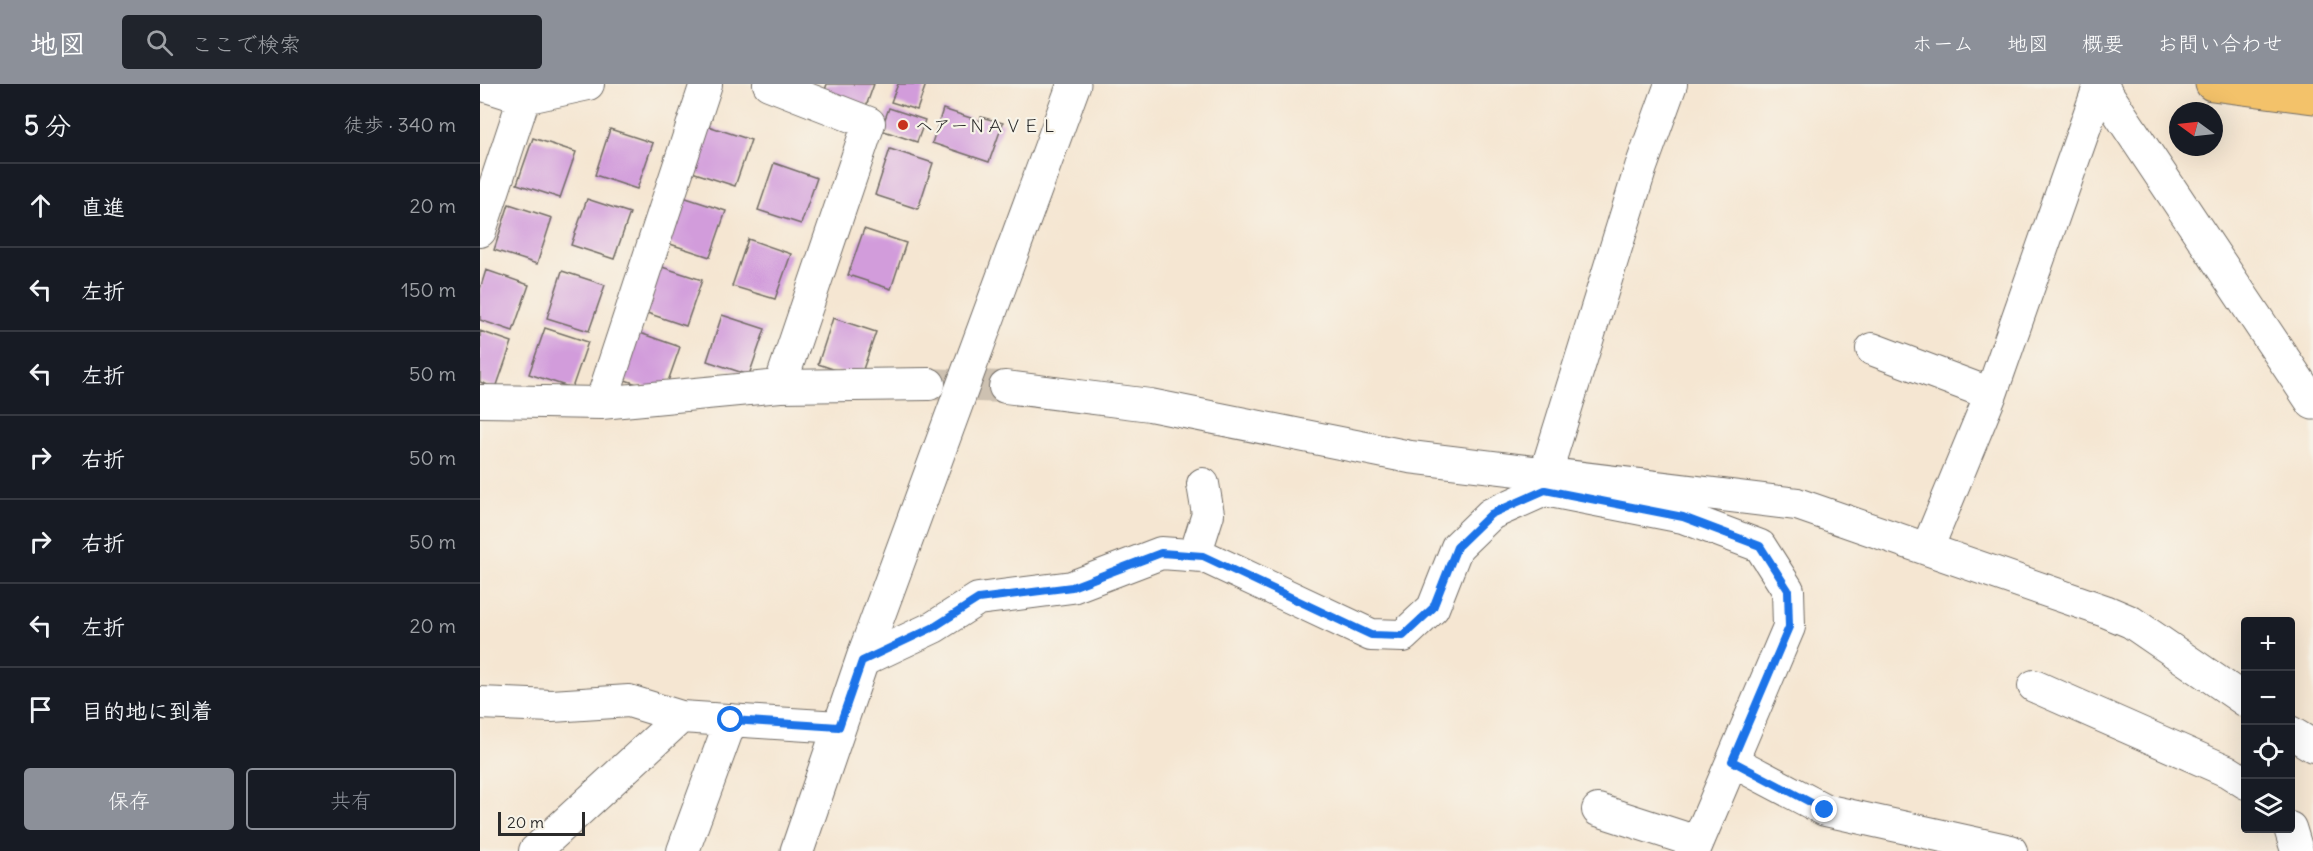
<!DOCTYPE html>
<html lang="ja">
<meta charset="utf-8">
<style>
:root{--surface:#171b24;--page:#20242c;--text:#f1f3f6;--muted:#9ea1a6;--line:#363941;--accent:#8c9099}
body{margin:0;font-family:Delius,"Klee One",sans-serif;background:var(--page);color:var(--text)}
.controls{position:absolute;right:18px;bottom:18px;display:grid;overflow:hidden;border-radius:6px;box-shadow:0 6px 24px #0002}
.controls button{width:54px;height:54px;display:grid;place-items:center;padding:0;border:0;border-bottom:2px solid var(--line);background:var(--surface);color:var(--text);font:30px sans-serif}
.compass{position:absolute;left:1689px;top:18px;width:54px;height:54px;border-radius:50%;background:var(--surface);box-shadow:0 6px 24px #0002;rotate:285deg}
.scale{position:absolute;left:18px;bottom:15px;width:87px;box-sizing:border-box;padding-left:6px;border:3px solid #2b2b2b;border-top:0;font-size:16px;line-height:21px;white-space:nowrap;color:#2b2b2b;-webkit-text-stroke:4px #f7f3e8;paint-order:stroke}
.stop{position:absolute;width:18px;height:18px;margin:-14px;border:4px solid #1a73e8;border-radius:50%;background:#fff}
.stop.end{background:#1a73e8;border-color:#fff;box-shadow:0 2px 6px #0008}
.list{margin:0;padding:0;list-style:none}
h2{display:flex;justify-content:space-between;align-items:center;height:78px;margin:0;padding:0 24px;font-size:26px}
h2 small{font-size:20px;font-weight:400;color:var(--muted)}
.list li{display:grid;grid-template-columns:39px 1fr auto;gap:18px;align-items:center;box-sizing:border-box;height:84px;padding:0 24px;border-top:2px solid var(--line)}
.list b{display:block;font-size:22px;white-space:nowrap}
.list em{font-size:20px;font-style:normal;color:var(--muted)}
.actions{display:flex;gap:12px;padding:18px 24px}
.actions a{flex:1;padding:14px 0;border:2px solid var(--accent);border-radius:6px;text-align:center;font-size:21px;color:var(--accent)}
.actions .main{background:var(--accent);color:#fff}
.icon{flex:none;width:33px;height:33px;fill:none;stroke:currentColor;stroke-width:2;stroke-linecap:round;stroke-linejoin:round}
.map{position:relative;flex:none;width:1833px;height:767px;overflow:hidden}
header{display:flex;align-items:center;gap:36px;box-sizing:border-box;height:84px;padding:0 30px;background:var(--accent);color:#fff}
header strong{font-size:28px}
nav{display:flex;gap:33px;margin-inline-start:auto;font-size:21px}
.search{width:420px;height:54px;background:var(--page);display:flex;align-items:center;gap:15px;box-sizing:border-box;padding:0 21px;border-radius:6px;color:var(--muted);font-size:22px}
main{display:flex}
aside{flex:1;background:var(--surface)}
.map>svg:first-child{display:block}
.building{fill:#d29cdb}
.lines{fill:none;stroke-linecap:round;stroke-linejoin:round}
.minor-tunnel{stroke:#cdc1b1;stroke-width:32;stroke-dasharray:32 16;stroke-linecap:butt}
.minor-casing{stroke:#726c65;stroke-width:34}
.tertiary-casing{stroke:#726c65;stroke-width:35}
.primary-casing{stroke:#726c65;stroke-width:35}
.minor{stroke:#fff;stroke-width:32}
.tertiary{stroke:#fff;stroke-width:33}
.primary{stroke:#f3c26a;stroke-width:33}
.route{stroke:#1a73e8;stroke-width:8}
.poi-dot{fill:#c8321e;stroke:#f7f3e8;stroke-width:2}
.labels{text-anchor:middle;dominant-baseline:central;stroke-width:4.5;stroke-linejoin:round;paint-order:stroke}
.poi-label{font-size:18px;fill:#2b2b2b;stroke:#f7f3e8;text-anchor:start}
</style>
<header>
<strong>地図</strong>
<div class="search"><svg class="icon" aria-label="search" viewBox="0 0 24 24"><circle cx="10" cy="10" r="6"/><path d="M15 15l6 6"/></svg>ここで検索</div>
<nav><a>ホーム</a><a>地図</a><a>概要</a><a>お問い合わせ</a></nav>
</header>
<main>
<aside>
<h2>5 分<small>徒歩 · 340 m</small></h2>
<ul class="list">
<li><svg class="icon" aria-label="ahead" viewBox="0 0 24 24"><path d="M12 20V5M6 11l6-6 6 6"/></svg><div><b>直進</b></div><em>20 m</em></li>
<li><svg class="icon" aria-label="left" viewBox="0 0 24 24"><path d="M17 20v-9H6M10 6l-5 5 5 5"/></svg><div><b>左折</b></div><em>150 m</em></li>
<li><svg class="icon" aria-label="left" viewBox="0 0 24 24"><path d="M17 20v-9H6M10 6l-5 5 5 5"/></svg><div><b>左折</b></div><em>50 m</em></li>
<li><svg class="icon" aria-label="right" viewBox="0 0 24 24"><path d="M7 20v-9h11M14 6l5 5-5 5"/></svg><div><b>右折</b></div><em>50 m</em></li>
<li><svg class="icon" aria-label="right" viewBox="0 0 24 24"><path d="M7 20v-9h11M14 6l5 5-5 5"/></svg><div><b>右折</b></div><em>50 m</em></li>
<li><svg class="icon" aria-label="left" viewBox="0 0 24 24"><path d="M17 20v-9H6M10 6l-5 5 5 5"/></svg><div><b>左折</b></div><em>20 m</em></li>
<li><svg class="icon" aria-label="arrive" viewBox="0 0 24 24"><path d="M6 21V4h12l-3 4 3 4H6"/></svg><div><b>目的地に到着</b></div></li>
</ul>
<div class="actions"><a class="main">保存</a><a>共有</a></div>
</aside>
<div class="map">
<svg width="1833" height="767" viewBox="0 0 1833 767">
<rect width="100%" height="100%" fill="#f7f3e8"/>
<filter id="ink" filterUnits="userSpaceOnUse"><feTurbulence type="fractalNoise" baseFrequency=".0167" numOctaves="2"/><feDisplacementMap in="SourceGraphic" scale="12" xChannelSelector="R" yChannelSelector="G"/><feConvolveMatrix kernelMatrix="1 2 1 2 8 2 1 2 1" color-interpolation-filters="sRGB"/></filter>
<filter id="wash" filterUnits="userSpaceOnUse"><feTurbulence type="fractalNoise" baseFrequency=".008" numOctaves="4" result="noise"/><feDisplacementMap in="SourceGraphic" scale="24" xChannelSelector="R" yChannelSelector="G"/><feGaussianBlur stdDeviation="1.35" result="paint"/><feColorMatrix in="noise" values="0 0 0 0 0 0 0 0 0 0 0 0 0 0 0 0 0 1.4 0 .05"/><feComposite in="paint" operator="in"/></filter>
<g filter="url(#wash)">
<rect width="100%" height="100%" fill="#f5e6d2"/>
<g id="blocks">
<path class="building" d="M347 0H394L384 28 342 15Z
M418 0H446L437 26 411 18Z
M409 24 445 36 437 58 401 46Z
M463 25 500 37 501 33 523 39 509 78 452 59Z
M228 42 271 56 255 102 212 88Z
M130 45 173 59 157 105 115 91Z
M53 54 96 68 80 114 37 100Z
M410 65 453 79 438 125 395 111Z
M294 79 337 94 321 140 278 126Z
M203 113 246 127 230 173 187 159Z
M107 115 150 129 134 175 91 161Z
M29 120 72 134 57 180 14 166Z
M384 145 426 159 411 205 368 191Z
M268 155 311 170 295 215 252 202Z
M179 182 222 196 206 242 164 228Z
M6 186 49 201 33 247 0 236V205Z
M82 187 125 201 109 247 67 234Z
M242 231 285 245 269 291 227 277Z
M353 234 396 248 380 294 338 280Z
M65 244 108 258 92 304 49 290Z
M0 247 32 258 16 304 0 298Z
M157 248 200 263 184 309 142 295Z"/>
</g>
</g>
<g filter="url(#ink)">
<use href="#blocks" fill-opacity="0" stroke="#726c65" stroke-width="1.5"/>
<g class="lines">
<path class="minor-tunnel" d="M449 300 525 303"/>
<defs>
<path id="minor" d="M0 0 44 14 108 0
M289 0 389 39 300 302
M0 147 44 14
M1392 265 1511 310
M525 303 670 321 930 373 1317 420 1625 527 1651 538 1766 617
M0 317 121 319 300 302 449 300
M121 319 226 0
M1065 406 1066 388 1161 83 1191 0
M1447 465 1511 310 1620 0
M715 471 728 430 723 400
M382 577 454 543 498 515 592 503 681 469 723 472 891 551 923 552 953 524 977 463 1011 430 1065 406 1203 433 1280 462 1308 506 1309 543 1214 767
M1554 602 1747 687 1766 699
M0 619 72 622 149 617 201 633
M1810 648 1833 662
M1252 677 1345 726 1531 767
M1118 726 1217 758
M1810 744 1817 767
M55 767 201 633 359 643
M203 767 251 636"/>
<path id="tertiary" d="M1620 0 1833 319
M317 767 385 568 594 0"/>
<path id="primary" d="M1732 0 1833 13"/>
</defs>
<use href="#minor" class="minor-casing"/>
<use href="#tertiary" class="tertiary-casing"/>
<use href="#primary" class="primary-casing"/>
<use href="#minor" class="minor"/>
<use href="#tertiary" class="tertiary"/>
<use href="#primary" class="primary"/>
</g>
</g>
<g class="lines" filter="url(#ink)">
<path class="route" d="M251 636 359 643 382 577 454 543 498 515 592 503 681 469 723 472 891 551 923 552 953 524 977 463 1011 430 1065 406 1203 433 1280 462 1308 506 1309 543 1252 677 1345 726"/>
</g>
<circle class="poi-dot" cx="423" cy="41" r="6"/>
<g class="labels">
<g class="poi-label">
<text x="435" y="41">ヘアーＮＡＶＥＬ</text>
</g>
</g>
</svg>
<div class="controls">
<button>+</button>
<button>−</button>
<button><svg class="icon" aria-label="locate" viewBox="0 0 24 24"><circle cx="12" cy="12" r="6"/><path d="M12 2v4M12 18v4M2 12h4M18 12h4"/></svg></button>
<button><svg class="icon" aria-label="layers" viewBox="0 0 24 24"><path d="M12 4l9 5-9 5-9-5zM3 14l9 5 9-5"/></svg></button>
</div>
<svg class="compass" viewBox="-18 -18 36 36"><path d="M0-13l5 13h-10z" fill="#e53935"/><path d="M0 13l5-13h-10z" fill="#9ea1a6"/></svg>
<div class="scale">20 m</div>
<div class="stop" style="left:251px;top:636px"></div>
<div class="stop end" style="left:1345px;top:726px"></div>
</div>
</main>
